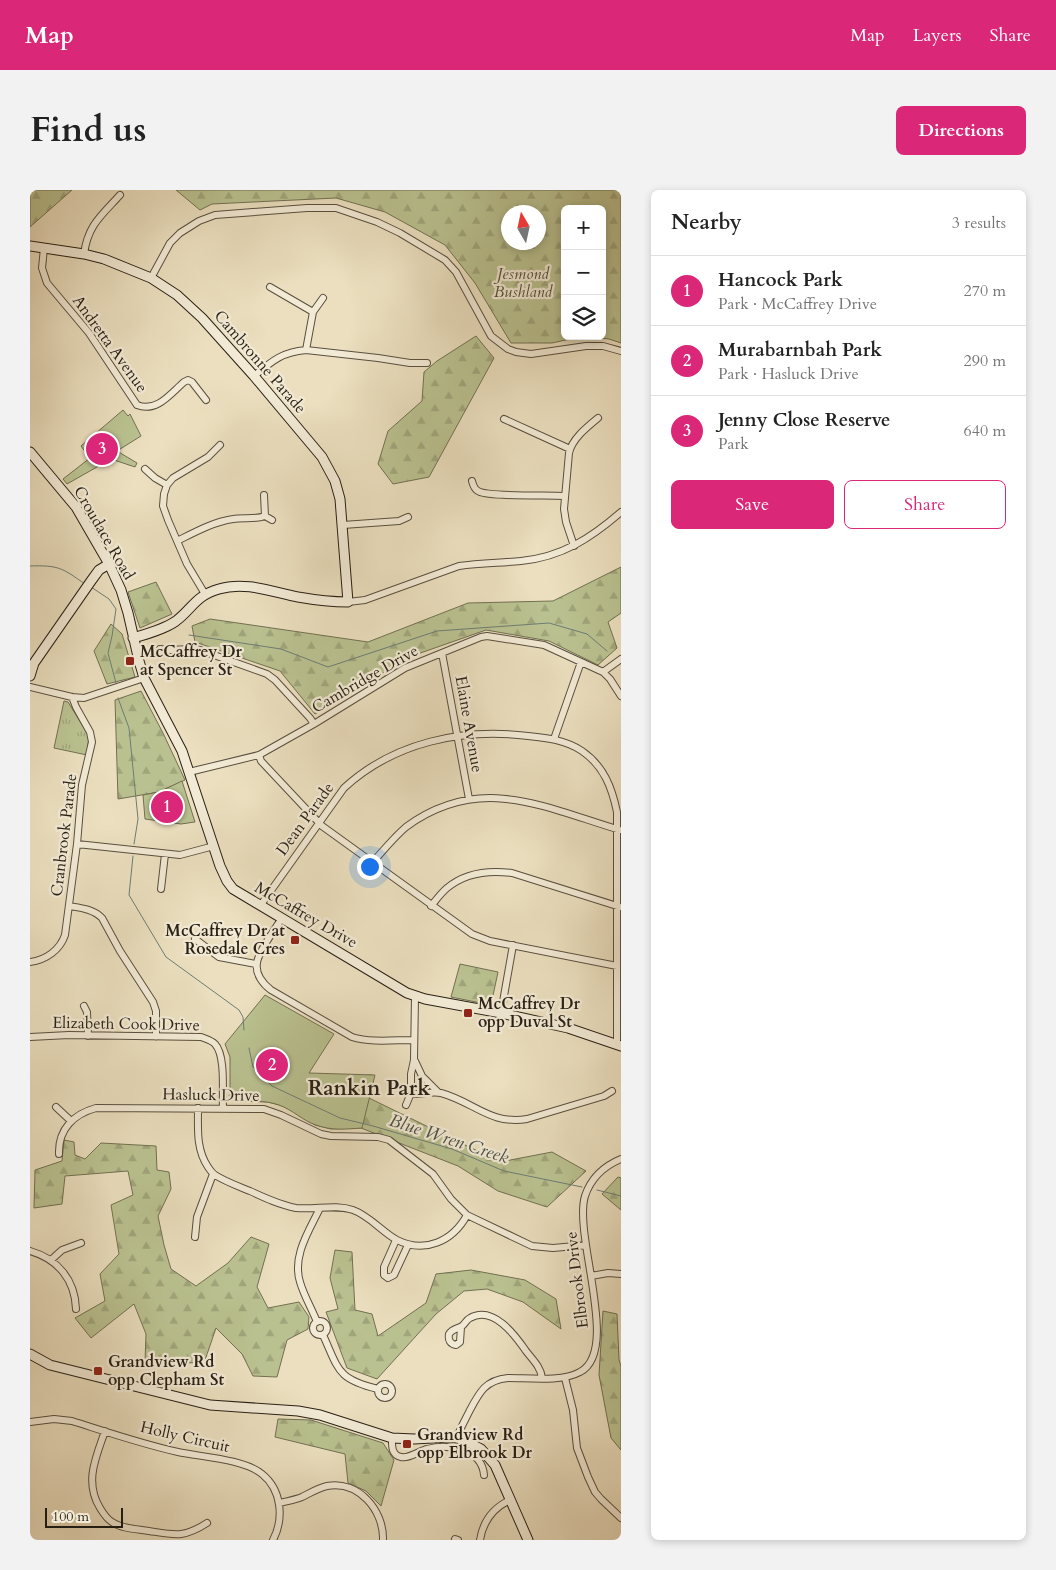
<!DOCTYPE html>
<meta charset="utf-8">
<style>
:root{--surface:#fff;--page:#f2f2f2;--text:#222;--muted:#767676;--line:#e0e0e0;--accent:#db2777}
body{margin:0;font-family:Cardo,serif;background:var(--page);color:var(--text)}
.controls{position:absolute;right:15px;top:15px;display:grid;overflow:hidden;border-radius:8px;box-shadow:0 2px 8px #0003}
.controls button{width:45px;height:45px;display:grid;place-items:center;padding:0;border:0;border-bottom:1px solid var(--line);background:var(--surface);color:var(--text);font:25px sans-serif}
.compass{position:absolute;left:471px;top:15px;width:45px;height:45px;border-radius:50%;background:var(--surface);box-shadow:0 2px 8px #0003;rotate:351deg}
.scale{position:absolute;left:15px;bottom:12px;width:78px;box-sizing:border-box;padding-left:5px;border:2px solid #281f14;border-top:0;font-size:14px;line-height:18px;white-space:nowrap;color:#281f14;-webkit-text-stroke:4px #f2ead5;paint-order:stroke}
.you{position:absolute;left:339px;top:676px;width:18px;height:18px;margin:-12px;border:4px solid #fff;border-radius:50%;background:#1a73e8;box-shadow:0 0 0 8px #1a73e833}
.badge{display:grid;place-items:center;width:32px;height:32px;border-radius:50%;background:var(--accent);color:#fff;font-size:16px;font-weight:700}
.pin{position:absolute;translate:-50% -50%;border:2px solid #fff;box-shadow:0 1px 5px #0006}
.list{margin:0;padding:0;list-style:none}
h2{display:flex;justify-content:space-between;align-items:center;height:65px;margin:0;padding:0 20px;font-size:21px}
h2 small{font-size:16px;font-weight:400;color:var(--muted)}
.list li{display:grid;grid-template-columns:32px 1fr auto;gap:15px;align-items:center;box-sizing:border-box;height:70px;padding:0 20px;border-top:1px solid var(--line)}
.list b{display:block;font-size:19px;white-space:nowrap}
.list p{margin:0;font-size:16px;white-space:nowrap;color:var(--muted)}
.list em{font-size:16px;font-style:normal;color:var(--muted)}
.actions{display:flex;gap:10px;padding:15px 20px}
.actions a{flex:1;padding:11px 0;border:1px solid var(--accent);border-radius:8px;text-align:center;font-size:18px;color:var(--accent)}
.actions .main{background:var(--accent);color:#fff}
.icon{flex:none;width:28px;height:28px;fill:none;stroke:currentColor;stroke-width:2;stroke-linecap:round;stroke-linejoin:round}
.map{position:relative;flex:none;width:591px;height:1350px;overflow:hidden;border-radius:8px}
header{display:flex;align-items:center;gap:30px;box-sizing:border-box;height:70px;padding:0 25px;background:var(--accent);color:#fff}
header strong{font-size:24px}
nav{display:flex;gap:28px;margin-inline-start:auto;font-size:18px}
.intro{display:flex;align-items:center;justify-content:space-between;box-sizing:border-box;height:120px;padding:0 30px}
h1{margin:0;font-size:35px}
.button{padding:12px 22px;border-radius:8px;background:var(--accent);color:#fff;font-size:18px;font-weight:700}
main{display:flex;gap:30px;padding:0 30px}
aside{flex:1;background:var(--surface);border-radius:8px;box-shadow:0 2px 8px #0003}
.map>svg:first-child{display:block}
.grass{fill:url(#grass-tufts);stroke:#717052}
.forest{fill:url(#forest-firs);stroke:#717052;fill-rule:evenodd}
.park{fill:#bac190;stroke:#717052}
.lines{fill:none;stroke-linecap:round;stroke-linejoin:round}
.stream{stroke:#6c7d76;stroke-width:1}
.street-casing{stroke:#594f3f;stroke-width:8}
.secondary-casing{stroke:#281f14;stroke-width:11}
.street{stroke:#f2ead5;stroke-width:6}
.secondary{stroke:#f2ead5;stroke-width:9}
.poi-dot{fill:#8f2418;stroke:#f2ead5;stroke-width:2}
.labels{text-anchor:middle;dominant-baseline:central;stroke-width:4.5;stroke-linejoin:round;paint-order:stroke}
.park-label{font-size:16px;font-style:italic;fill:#545039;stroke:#f2ead5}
.street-label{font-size:16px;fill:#281f14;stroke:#f2ead5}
.poi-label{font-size:16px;font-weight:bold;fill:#281f14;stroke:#f2ead5;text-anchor:start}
.water-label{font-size:18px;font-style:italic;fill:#4a4e45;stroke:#f2ead5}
.district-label{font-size:21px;font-weight:bold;fill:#281f14;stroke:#f2ead5}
</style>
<header>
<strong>Map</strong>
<nav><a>Map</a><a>Layers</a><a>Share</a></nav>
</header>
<div class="intro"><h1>Find us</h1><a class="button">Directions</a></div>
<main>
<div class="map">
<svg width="591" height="1350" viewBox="0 0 591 1350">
<defs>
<pattern id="grass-tufts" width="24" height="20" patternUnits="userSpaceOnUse" patternTransform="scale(1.25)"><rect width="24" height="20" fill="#bac190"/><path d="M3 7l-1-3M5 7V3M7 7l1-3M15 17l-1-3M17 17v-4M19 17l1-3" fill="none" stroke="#a0a57b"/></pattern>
<pattern id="forest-firs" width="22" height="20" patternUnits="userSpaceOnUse" patternTransform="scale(1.25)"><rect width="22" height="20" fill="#bac190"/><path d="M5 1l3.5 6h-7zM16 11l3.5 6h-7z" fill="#a0a57b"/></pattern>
</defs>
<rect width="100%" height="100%" fill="#ebdfbf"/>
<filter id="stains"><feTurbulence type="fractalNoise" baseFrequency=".004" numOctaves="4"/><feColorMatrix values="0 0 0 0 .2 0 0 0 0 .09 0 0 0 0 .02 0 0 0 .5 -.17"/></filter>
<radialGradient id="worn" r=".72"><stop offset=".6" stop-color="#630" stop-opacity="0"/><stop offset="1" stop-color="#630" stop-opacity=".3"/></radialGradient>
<path class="grass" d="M34 511 38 512 59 546 57 565 24 558Z"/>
<path class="forest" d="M0 0H42L0 37Z
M146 0H591V153L579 149 556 146H572V19H535V146H554L522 153H481L445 93 415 55 355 22 306 8 182 14 170 20ZM478 22H508V52H478Z
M446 146 464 168 399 287 363 294 348 274 358 241 392 211 394 182 407 171Z
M591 377V423L578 432 587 458 568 475 519 451 456 440 379 467 285 524 250 481 165 452 162 436 180 429 338 452 438 413 523 411Z
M126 392 142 424 110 438 98 402Z
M81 434 92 444 105 487 77 494 64 461Z
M111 501 133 543 155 590 129 602 88 609 85 510Z
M430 774 468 782 461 815 421 807Z
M342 885 339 908 470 972 522 962 556 981 517 1017 468 1001 428 976 331 938 301 939 285 935 260 919 249 915 238 912 203 911 200 908 199 905 250 891Z
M34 950 44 952 45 965 55 969 71 953 126 956 127 980 139 982 141 999 128 1026 134 1055 141 1079 166 1096 198 1073 221 1047 239 1054 227 1097 238 1118 269 1112 279 1127 278 1139 257 1150 247 1187 223 1186 212 1164 186 1138 174 1173 115 1172 116 1144 104 1114 61 1148 45 1128 75 1111 70 1084 89 1064 81 1015 103 1005 98 981 35 986 32 1014 4 1018 5 980 32 971Z
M588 987 591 988V1020L572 1004Z
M305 1060 322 1062 325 1120 342 1124 348 1146 396 1113 406 1084 441 1080 495 1090 526 1109 531 1139 493 1112 457 1099 434 1101 406 1124 347 1189 317 1178 296 1122 308 1119 300 1088Z
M573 1121 587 1124 589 1170 591 1176V1260L581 1248 569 1185Z
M248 1229 281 1230 353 1253 364 1270 351 1316 336 1301 318 1293 315 1264 245 1247Z"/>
<path class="park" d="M93 220 98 226 100 224 111 246 87 261 107 273 105 277 78 268 67 277 37 294 33 289 60 268 51 256Z
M152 591 165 632 151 634 115 629 113 605 129 602Z
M235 805 304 844 279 883 345 885 332 938C317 939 302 941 286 935 273 931 263 920 249 915 235 910 219 911 203 911L200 908V867L195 854Z"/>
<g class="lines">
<path class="stream" d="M0 376C29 375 32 378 55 394
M61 397 79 409 86 419 82 446 78 463 86 493
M159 445 251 459 298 477 407 441 519 433 557 444 577 461
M88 508 99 538 108 629 104 654
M103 666 99 705 136 767 209 820 213 827 214 840
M219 858 223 877 242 896 310 928 343 936 422 959 474 981 552 997
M567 1000 591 1006"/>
<defs>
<path id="street" d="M14 58 12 78 17 93 59 143 107 215C127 223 141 203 154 192L158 190 162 192 176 210
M54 64C58 35 71 26 90 5
M121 88 140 53 150 43 169 31 185 25 277 18H306L347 32 370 43 415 70 426 82 461 146 478 159 486 162 501 164 556 156H573L591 161
M240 97 283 122
M276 160 283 122 293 108
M224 186C242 171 252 162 276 160L348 168 380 173H397
M474 229 540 259
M115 279 125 288 137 295
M442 291C443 295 444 299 448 301 456 307 519 305 534 306
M234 305 235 326
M313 335 369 331 378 327
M147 351C165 342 183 332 203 329 214 327 224 330 235 326L242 330
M544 356 536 332 534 319 539 263C542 249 557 237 568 228
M175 404 157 374 138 330 133 316 134 304 137 295 143 288 178 267 190 255
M318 412 335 410 429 376C450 373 470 373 491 371 532 367 561 348 591 322
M130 459C144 462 157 457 170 460L237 484 245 490 280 528 284 534
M412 463 439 609
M573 482 591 469
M0 497 42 507 54 508 114 488
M524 549 551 472
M229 565 284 534 375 478 451 447 457 446 514 455 573 482 580 489 591 506
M159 582 229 565 231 571 292 636 442 744 460 751 587 776
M47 654 150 665 184 656
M342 673C353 661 364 647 376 637 450 583 513 617 590 640
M131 699 135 664
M39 716C51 718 63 719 72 728L90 761 123 812 126 821V847
M230 716 314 598C364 552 432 538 498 546 517 548 536 550 552 561 574 576 582 598 587 622V855
M401 716C406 710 411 703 417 698 436 682 459 680 482 683L590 717
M252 728C245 739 228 762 227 773 225 784 233 794 241 800L322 847C341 853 364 850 384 850
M165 749 189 767 226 774
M0 772C16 770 30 760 35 745L47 654 52 595 62 552 60 542 46 517 42 507
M385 806 384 870 381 884V903L383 904C392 904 403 901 411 903 444 912 460 935 497 929L574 906 582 901
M54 816 57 822 58 846
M471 823 483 755
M0 847 39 845 171 847C176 849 181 850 185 854 196 866 192 902 193 918
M385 871 392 886 409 903
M376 915 381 903
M26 917 41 931
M168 918C168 939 166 959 178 977 180 980 182 983 185 985 196 992 208 996 220 1001 235 1008 250 1015 266 1018 285 1020 305 1014 323 1020 340 1026 352 1042 367 1050 395 1064 423 1051 437 1025
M29 964C28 939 44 924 66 918L234 919 251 925 291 944 301 946 348 947 359 950 403 984 421 1009 437 1025 502 1056 523 1058 556 1055
M165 1047 167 1027 183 984
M366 1050 354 1077V1085L358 1088 364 1085 378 1055
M0 1061C28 1069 45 1090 46 1119
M21 1070 32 1060 51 1053
M561 1086 578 1083 591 1084
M283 1138a7 7 0 1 1 14 0a7 7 0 1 1-14 0Z
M287 1132C282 1119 274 1106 270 1092 262 1066 279 1041 290 1018
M431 1137 430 1152 426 1155C420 1154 418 1150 419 1144 422 1139 427 1139 432 1136 435 1134 436 1130 440 1128 463 1115 485 1145 496 1161 502 1169 511 1177 512 1188
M293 1145C309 1180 307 1189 348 1199
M535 1188 543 1220 547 1258 558 1287 565 1302 571 1309 591 1328
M348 1201a7 7 0 1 1 14 0a7 7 0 1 1-14 0Z
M0 1232 24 1229 42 1231C77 1242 112 1254 148 1262 171 1267 214 1269 232 1284 252 1300 254 1329 243 1350
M75 1241C66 1267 54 1292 70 1318 73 1323 77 1329 82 1332 92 1339 107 1339 119 1341 145 1345 154 1348 177 1333
M427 1247C430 1239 435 1230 439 1222 449 1203 455 1190 478 1188 499 1188 532 1192 550 1182 591 1161 543 1046 555 1006 561 988 574 976 591 969
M362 1248C362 1255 361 1265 371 1267 379 1269 389 1261 397 1259 418 1253 452 1259 454 1285
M250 1313C257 1311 265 1310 272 1307 280 1303 288 1298 297 1296 328 1290 354 1320 353 1350
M425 1349 428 1350
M450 1350C453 1331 463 1318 480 1310"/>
<path id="secondary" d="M0 56 54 64 74 69 121 88 147 105 172 128 224 186 292 267 305 291 310 309 318 412C301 412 285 410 268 407 243 402 215 391 189 399 165 406 163 418 146 431 135 439 117 444 103 448
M0 262 46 317 79 374 91 400 98 423 109 471 114 488 152 561 190 676 197 691 203 699 377 803 395 809 471 823 538 838 591 856
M0 486 4 473 61 391 69 380 79 374
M0 1164 20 1175 180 1215 268 1221 290 1225 362 1248 384 1249 421 1247 432 1249 451 1259 465 1275 498 1350"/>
</defs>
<use href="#street" class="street-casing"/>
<use href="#secondary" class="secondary-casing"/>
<use href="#street" class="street"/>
<use href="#secondary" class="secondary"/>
</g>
<g class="poi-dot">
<rect x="95" y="466" width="10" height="10" rx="2.5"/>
<rect x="260" y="745" width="10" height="10" rx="2.5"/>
<rect x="433" y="818" width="10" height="10" rx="2.5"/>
<rect x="63" y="1176" width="10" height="10" rx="2.5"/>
<rect x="372" y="1249" width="10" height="10" rx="2.5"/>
</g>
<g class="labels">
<g class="park-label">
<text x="493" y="84">Jesmond<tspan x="493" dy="18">Bushland</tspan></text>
</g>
<g class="street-label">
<text transform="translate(80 154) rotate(54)">Andretta Avenue</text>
<text transform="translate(230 172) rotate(49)">Cambronne Parade</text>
<text transform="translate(74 343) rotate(60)">Croudace Road</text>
<text transform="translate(335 489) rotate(-30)">Cambridge Drive</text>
<text transform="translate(439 534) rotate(80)">Elaine Avenue</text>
<text transform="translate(275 629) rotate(-54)">Dean Parade</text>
<text transform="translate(34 645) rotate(-83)">Cranbrook Parade</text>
<text transform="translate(276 725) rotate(30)">McCaffrey Drive</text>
<text transform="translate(96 834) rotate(1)">Elizabeth Cook Drive</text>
<text transform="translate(181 905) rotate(1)">Hasluck Drive</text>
<text transform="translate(547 1090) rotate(-97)">Elbrook Drive</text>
<text transform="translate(155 1247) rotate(13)">Holly Circuit</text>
</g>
<g class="poi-label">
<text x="110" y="462">McCaffrey Dr<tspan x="110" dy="18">at Spencer St</tspan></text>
<text x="255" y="741" text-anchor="end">McCaffrey Dr at<tspan x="255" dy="18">Rosedale Cres</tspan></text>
<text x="448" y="814">McCaffrey Dr<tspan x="448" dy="18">opp Duval St</tspan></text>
<text x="78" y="1172">Grandview Rd<tspan x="78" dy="18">opp Clepham St</tspan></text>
<text x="387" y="1245">Grandview Rd<tspan x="387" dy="18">opp Elbrook Dr</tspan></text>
</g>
<g class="water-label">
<text transform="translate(419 949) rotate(18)">Blue Wren Creek</text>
</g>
<g class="district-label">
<text x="339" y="898">Rankin Park</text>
</g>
</g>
<rect width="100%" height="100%" filter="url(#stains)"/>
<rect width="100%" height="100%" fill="url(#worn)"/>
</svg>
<div class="controls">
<button>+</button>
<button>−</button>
<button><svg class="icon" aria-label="layers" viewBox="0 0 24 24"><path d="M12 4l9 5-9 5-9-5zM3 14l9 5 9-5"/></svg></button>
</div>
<svg class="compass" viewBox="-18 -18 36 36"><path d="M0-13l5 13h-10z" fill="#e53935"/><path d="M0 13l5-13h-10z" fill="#767676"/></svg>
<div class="scale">100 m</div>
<div class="you"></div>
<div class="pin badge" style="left:137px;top:617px">1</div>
<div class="pin badge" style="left:242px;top:875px">2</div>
<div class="pin badge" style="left:72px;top:259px">3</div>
</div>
<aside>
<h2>Nearby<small>3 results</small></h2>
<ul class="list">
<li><span class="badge">1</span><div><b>Hancock Park</b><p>Park · McCaffrey Drive</p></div><em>270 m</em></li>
<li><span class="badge">2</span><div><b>Murabarnbah Park</b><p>Park · Hasluck Drive</p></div><em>290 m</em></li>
<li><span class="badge">3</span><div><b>Jenny Close Reserve</b><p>Park</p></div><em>640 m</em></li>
</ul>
<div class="actions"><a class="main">Save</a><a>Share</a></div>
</aside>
</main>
